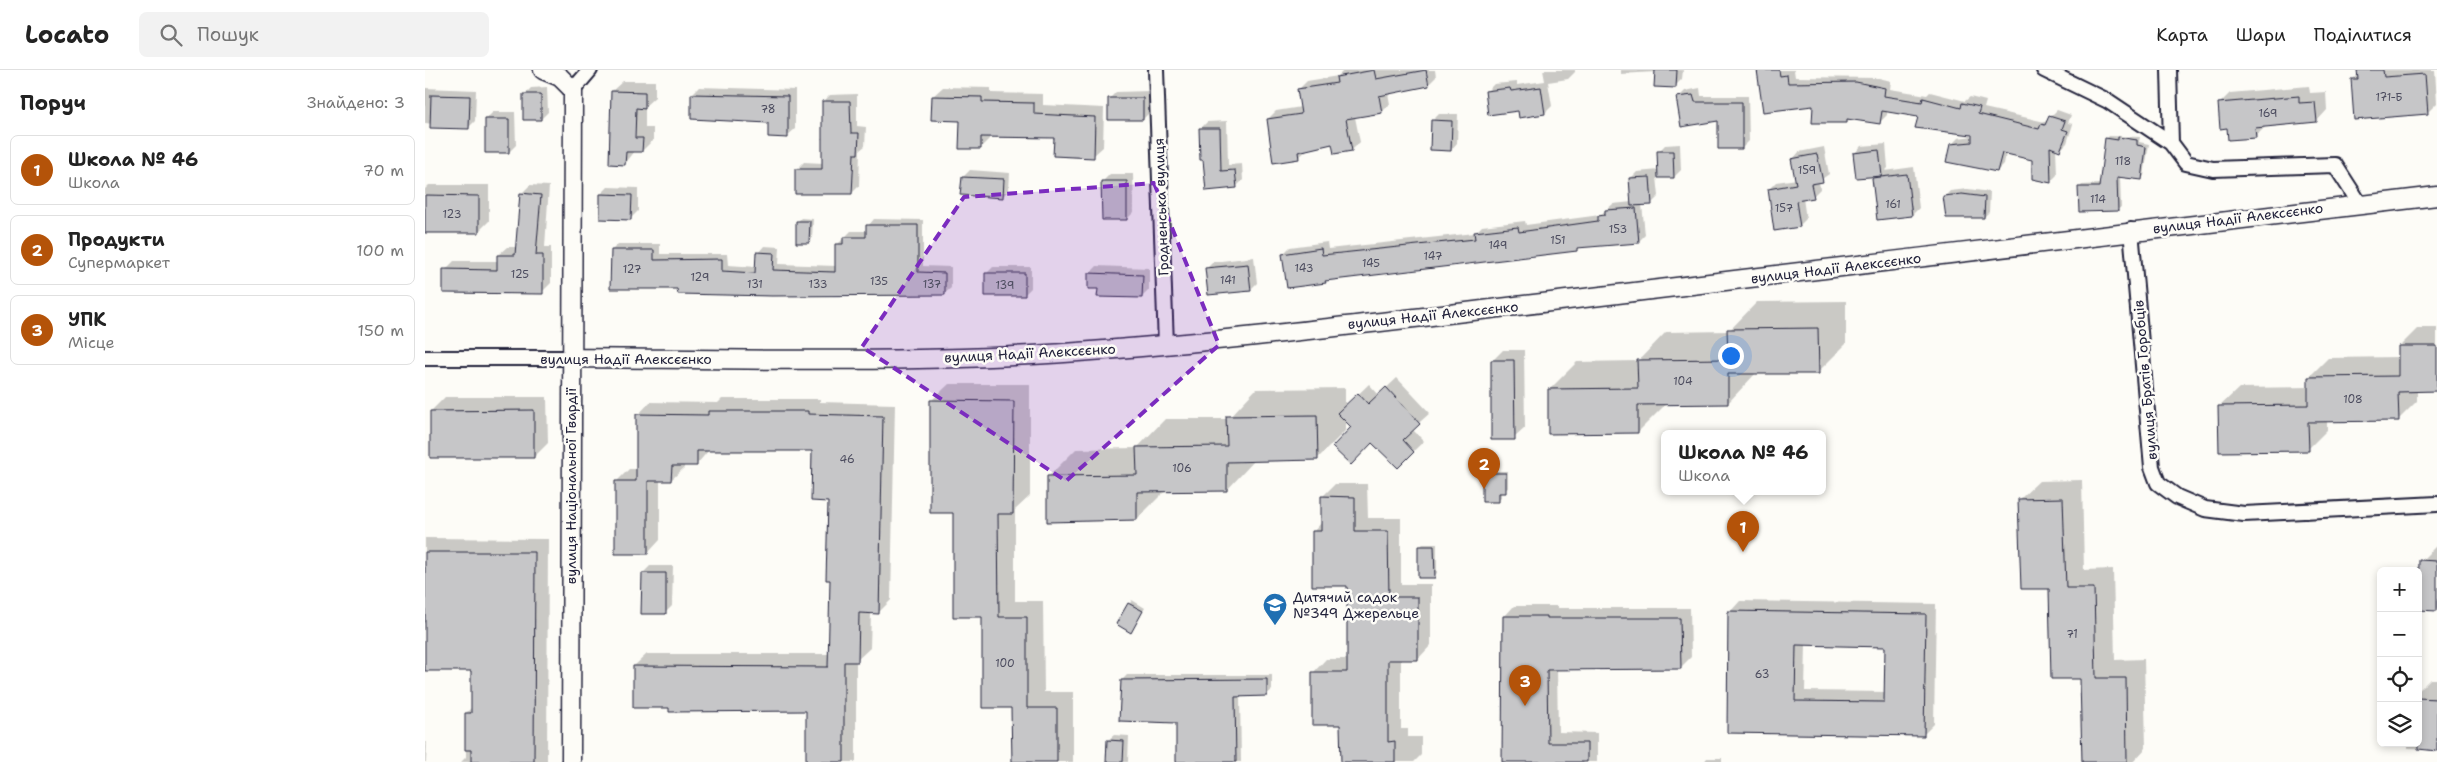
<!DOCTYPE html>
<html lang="uk">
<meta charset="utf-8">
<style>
:root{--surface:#fff;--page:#f2f2f2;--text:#222;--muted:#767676;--line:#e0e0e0;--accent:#b45309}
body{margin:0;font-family:"Shantell Sans",sans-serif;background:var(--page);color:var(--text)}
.controls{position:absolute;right:15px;bottom:15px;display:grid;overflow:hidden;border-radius:8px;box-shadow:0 2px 8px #0003}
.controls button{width:45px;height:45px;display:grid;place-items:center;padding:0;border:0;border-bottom:1px solid var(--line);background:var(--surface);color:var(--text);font:25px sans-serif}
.you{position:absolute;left:1305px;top:285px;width:18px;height:18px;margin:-12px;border:4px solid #fff;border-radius:50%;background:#1a73e8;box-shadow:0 0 0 8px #1a73e833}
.badge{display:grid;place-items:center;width:32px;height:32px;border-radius:50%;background:var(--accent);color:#fff;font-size:16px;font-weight:700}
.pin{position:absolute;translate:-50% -41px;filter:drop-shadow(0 1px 2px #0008)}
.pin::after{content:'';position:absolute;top:26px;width:18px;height:15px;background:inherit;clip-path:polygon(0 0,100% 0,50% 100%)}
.popup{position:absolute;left:1236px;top:360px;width:165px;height:65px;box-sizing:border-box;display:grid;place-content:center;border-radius:8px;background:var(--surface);filter:drop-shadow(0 1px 4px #0005);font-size:16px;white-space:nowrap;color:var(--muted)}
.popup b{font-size:19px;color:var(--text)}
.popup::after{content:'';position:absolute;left:50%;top:100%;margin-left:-10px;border:10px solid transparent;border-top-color:var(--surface)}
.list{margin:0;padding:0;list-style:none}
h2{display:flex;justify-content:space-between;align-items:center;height:65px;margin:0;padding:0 20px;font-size:21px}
h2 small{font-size:16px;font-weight:400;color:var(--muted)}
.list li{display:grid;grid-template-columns:32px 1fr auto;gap:15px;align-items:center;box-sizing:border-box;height:70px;margin:0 10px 10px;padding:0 10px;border:1px solid var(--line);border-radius:8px}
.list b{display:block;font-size:19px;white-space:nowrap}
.list p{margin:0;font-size:16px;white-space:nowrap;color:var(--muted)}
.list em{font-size:16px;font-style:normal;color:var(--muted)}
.icon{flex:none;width:28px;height:28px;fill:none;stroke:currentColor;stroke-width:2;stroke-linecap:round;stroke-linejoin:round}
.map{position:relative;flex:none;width:2012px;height:692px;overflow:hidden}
header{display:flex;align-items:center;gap:30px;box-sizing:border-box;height:70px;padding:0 25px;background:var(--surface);border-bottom:1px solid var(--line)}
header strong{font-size:24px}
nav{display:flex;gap:28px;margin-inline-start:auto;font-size:18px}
.search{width:350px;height:45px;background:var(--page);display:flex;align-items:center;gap:12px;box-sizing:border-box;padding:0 18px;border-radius:8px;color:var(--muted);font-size:19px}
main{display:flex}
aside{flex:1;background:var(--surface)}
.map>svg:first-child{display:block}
.shadow{fill:#0003;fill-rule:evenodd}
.building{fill:#c6c6c8;stroke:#22223b;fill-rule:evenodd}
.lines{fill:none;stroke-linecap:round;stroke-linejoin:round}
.minor-casing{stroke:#22223b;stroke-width:18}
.tertiary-casing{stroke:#22223b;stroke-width:21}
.minor{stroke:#fdfcf7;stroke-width:14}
.tertiary{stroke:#fdfcf7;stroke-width:18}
.marked{fill:#7b2cbf;fill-opacity:0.2;stroke:#7b2cbf;stroke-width:4;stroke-dasharray:10 6;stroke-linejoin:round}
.labels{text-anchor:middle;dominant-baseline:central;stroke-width:5;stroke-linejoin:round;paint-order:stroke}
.number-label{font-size:11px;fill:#4b4b5e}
.street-label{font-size:14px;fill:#22223b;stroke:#fdfcf7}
.poi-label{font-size:14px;fill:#22223b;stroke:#fdfcf7;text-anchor:start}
</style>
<header>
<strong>Locato</strong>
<div class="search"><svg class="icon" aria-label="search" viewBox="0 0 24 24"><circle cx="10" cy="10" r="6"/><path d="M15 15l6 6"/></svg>Пошук</div>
<nav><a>Карта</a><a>Шари</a><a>Поділитися</a></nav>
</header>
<main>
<aside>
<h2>Поруч<small>Знайдено: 3</small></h2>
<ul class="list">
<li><span class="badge">1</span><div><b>Школа № 46</b><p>Школа</p></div><em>70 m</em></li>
<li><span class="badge">2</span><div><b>Продукти</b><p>Супермаркет</p></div><em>100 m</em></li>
<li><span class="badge">3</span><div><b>УПК</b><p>Місце</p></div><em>150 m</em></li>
</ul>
</aside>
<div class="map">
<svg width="2012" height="692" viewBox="0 0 2012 692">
<rect width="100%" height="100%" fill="#fdfcf7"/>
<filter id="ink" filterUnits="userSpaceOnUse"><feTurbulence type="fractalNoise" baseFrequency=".02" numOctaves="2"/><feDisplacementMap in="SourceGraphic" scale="10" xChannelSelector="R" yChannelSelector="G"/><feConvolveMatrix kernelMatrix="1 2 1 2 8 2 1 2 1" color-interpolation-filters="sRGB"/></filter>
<g filter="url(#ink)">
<path class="shadow" d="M919 0H1010L1011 7 1003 15 963 23 965 34 957 42 930 47 935 72 927 80 908 73 882 80 873 88 843 49 851 41 876 37 874 19 882 11 913 6Z
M1118 0H1150V2L1143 9 1123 12 1127 36 1120 43 1094 40 1062 21 1069 14 1092 12V15L1120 11Z
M1196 0H1258L1257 9 1250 16 1231 2 1196 4Z
M1333 0H1369L1370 7 1454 8 1466 11 1465 19 1502 25 1505 22 1540 31 1545 27 1561 31 1559 38 1620 52 1632 40 1646 45 1643 53 1648 54 1642 73 1635 80 1631 78 1632 105 1625 112 1608 89 1581 83 1579 94 1572 101 1526 75 1533 68 1548 66V64L1494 46 1462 41V45L1455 52 1425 48 1421 52 1389 35Z
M1933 0H2010L2012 33 2002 43 1927 10 1934 3Z
M198 11H230V27L220 36V58H228V70L217 81H210L200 94 187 21Z
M1884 16 1885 23 1901 22 1902 40 1892 51 1841 56 1830 67 1803 57 1794 34 1805 23Z
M122 17 123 42 116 49 99 25 106 18Z
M274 17 370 20V59L362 66 344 52 267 24Z
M518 17 566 18V23L618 24V35L679 38 678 77 668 86 631 67 565 66V68L555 78 536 50 508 26Z
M0 18 51 20 50 51 43 58 0 53Z
M1275 18 1276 26H1323L1324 71 1317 78 1294 50 1253 28 1260 21Z
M725 21V42L718 49 684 29 691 22Z
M432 24V56L441 57 440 76 435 80 434 116 427 123 372 99 379 92 398 93V32L405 25Z
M68 42H90L91 75 84 82 61 49Z
M1014 44H1033L1032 73 1026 80 1007 51Z
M802 51 803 95 817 94 818 110 811 117 782 120 775 59 782 52Z
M1684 66 1715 67 1714 72 1724 74 1719 106 1716 109 1695 106 1696 137 1692 140 1654 118 1657 115 1675 114 1681 69Z
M1255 74 1256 100 1249 107H1232L1234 126 1227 133 1217 134 1220 165 1213 172 1154 177 1151 180 902 210 900 212 858 184 865 177 902 172 903 179 1050 163 1057 156 1100 151 1101 155 1175 145 1188 134 1207 132 1205 109 1212 102 1234 100 1233 82 1240 75Z
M1461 74 1463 98 1460 101 1489 97 1494 138 1487 145 1448 108 1451 105 1430 83 1436 76Z
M1399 77 1404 104 1394 111 1395 119 1388 126 1378 128 1381 149 1374 156 1344 119 1351 112 1372 109 1368 89 1374 82Z
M545 100 585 103 584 120 577 127 538 107Z
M685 104H708L709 142 702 149 678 111Z
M4 115H64V151L53 162 0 161V119Z
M105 115 124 116 120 177H126V213L117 222 20 200 29 191H73V185L82 177H92L96 124Z
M183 117 213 118V141L206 148 176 124Z
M1543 119 1565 122 1564 142 1559 147 1520 126 1525 121Z
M376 148 388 149 387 169 384 172 373 151Z
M449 149 498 150V196L526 197V218L519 224 254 218 187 180 193 174H235V184H302L303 195 332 197 333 183 339 176 355 177 354 194 411 196 412 175 426 161H442L443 156Z
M829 187 832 213 825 220 781 199 788 192Z
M672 196 724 198V220L717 227 674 218 665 203Z
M568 197H606V218L599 225 561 204Z
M1421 231V274L1393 302 1331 303 1303 333 1241 334 1213 362 1124 320 1152 292 1213 291 1241 262 1304 261 1332 232Z
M1993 258H2012V320H1992V331L1973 350 1902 351V360L1883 379 1794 337 1814 318 1884 317V307L1903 288 1974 287V277Z
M1078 280H1099L1100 358 1089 368 1067 291Z
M972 308 1005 343 987 359 999 371 973 396 920 349V361L892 389 830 390 802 420 740 421 712 449 623 407 651 379 712 378 740 349H803L831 319 920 318V337L944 314 954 325Z
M524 314H605V426L590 440V531H618L619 622H648V692H588V637L558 546 530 442 507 330Z
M20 327H122L123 373 109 387 6 341Z
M297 329H395V332L470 334 466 530 453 543H446L445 578 431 591V692H382V640L245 637 209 596 222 584H404L406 509 404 430 388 379 284 380 272 394H259V398L246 410H235V470L223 483 192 411 204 399H212L213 345 225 332 293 333Z
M1061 401H1083V418L1076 422V428L1073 431 1058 404Z
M1657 410 1659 500 1688 499 1690 590 1719 589 1721 678 1708 692H1658L1657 608 1594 430 1614 411Z
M910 414H942L943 448H976V514H1006V575L993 589H976V659H983V667H996V685L989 692H917L916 654 888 603 901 589H924L923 514 888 462 897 452V427Z
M0 468 123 469 122 692H36L41 687V643L47 637V600H0Z
M998 474H1012V503L1009 506 994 477Z
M2012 475V540L1996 491Z
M225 496H248L247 536 240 543 218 503Z
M707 530 720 538 706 561 693 554Z
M1315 531 1511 534 1509 654 1499 664 1303 662 1305 542ZM1381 574 1461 575V622L1380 621Z
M1089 536H1132V538H1265L1266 587 1255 598H1132L1133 662 1172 663V692H1078L1079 547Z
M702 605H847V620L841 625H815L816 692H752V652L697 610Z
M2005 609H2012V679L1983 678V673H1993V621Z
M689 665 704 666 703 692H683V670Z
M0 672H2L1 692H0Z
M1282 688H1297V692H1279Z"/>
<path class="building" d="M949 0 951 9 1001 0 1004 16 954 26 957 43 921 49 927 81 909 84 907 74 873 82 874 89 848 93 842 49 876 44 872 19 912 13 911 7Z
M1230 0H1252L1251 18 1229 17Z
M1332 0H1354L1355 6 1362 5 1363 13 1431 12 1460 18 1459 26 1497 32 1498 28 1536 38 1537 33 1555 37 1553 44 1614 59 1616 54 1620 55 1624 46 1640 51 1637 59 1643 61 1635 81 1625 77 1626 113 1607 109V90L1577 83 1572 102 1521 92 1525 74 1547 72V65L1490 58 1493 47 1457 41 1455 54 1422 49V53H1387L1388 36 1338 42Z
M1932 0H1958L1959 7 2000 4 2003 44 1929 50 1926 9H1933Z
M1116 17 1120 44 1094 48 1093 41 1063 45 1060 21 1085 18 1086 21Z
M186 21 220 22V39L211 38 210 68H218L217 82H201L200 95 184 94Z
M98 24H116V50H98Z
M266 24 363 26V68L343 67V53L266 49Z
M6 25 45 26 44 59 5 58Z
M1268 25 1270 32H1317V79H1293V51L1256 57 1251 27Z
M507 26 557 27V32L609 33V44L670 47 669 88 628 86 629 68 556 67V79H534L535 51 506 50Z
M1874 26V33L1890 32 1892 52 1830 58 1831 68 1803 70 1802 58 1795 59 1793 33Z
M683 28H718V50H683Z
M397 31H425L426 63H434L433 84H429L427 124H370V99H397Z
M60 49H84V83H60Z
M1006 50 1027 51 1026 81 1005 80Z
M774 58H795L796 101 810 100 812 118 781 121 778 90H775Z
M1693 67 1712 70V75L1721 77 1717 110 1692 107 1693 141 1654 142 1653 117H1674L1680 68 1693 70Z
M1454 80 1457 106 1431 108 1428 83Z
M1232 81H1248L1249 108H1233Z
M1392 84 1398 112 1386 114 1389 128 1371 131 1375 157 1349 161 1343 119 1371 114 1366 89Z
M1482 104 1487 146 1452 150 1447 108Z
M537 107 579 109 578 128 535 125Z
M1225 107 1227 135 1206 136 1204 108Z
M676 111H702V150H677Z
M95 123 116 125 111 185H118V224L18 223V199L72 200V185H90Z
M175 124 207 125 206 150 175 149Z
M1537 124 1560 127 1559 148H1521L1518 126Z
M0 125 54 126V163H0Z
M1211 138 1214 173 1152 178V181L900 211 901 213 862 218 857 184 896 178 897 185 1050 169 1049 162 1093 157 1094 162 1173 151V146L1180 145V140Z
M371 151H385L384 173H371Z
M441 155H493V202L520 203V225L347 226 253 224 252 219H185L186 180H229V190L297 189V201L330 203 331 182 349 183 348 200 410 202V174H418V167H441Z
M823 194 826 221 783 225 780 198Z
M560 203H600V226H560Z
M663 203 718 205 717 228 672 227 673 219H663Z
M1393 258 1394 304H1303V334L1213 335V363L1123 364V319L1213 318 1212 290 1303 289 1302 259Z
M1973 276H2012V321L1973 322 1974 351 1883 352 1884 381 1794 382 1793 336 1883 335V307L1973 306Z
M1066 290H1089L1090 370H1066Z
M961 317 995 354 978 370 989 382 973 398 947 373 926 395 907 377 926 357 912 343 933 323 943 334Z
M505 330 589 331 588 444H573L574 547H602V638H632V692H587L586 638H557V547H528V443H505Z
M109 340V388H5V341Z
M283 341H383V344L458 346 454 544 434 543 433 592H419V692H381V641L244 642V638H208V596L403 597 405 510H401L403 432 386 431 387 381H272V396H247L246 411H223V484H190V411H211V344L283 345Z
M892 345 893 390 802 392V421L712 422V450L622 452V406L712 405 711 377 802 376 801 346Z
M1057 403H1081V423H1074V432H1057Z
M896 426 930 427V461H963L964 527H993V590H963V672L970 671V692H916L915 655H887V602H922V516H887V461H896Z
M1638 428 1641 518H1669L1671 608H1701L1702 692H1657L1655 609H1626L1624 519H1596L1593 429Z
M993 476H1009L1010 508H993Z
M0 482H110L109 692H46V680H40V643H46V601H0Z
M1994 490 2012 491V541L1993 540Z
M217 503H241V544H216Z
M703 533 718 541 706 563 691 554Z
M1303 541 1501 544 1499 666 1302 663ZM1371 575 1460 577 1459 632 1370 631Z
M1078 546H1122V548H1255L1256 599 1122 600 1123 673H1162V692H1077Z
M842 609V626L810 627 811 692H751V653L694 651 696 610Z
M1993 628 2012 629V681L1993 679Z
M682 670 699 671 698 692H681Z"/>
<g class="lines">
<defs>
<path id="minor" d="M731 0 741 275
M1619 0 1683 31 1746 73 1744 0
M148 20 165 0
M1746 73 1761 93 1788 99 1910 95 1935 134
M1706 160 1727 397 1733 413 1752 427 1780 439 1819 444 2012 434
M0 288H146"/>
<path id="tertiary" d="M118 0 135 7 148 20 146 692
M146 288C300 289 454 293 607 285 789 274 970 250 1151 229 1438 195 1725 159 2012 126"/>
</defs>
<use href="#minor" class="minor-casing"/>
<use href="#tertiary" class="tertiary-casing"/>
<use href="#minor" class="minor"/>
<use href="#tertiary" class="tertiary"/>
</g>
</g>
<path class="marked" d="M729 113 794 275 641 411 437 277 539 127Z"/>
<defs>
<symbol id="school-pin" viewBox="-11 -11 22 30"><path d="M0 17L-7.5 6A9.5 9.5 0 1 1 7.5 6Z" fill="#1f6fb2" stroke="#fdfcf7"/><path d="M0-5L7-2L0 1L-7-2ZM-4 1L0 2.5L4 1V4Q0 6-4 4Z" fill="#fff"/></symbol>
</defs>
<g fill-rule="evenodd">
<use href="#school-pin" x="836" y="521" width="28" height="38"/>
</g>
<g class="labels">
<g class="number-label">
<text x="1964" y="27">171-Б</text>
<text x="343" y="39">78</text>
<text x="1843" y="43">169</text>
<text x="1698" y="91">118</text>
<text x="1382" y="100">159</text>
<text x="1673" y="129">114</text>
<text x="1468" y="134">161</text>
<text x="1359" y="138">157</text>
<text x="27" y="144">123</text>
<text x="1193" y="159">153</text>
<text x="1133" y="170">151</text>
<text x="1073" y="175">149</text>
<text x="1008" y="186">147</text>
<text x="946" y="193">145</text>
<text x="879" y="198">143</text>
<text x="207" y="199">127</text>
<text x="95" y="204">125</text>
<text x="275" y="207">129</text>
<text x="803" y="210">141</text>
<text x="454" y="211">135</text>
<text x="330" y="214">131</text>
<text x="393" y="214">133</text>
<text x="507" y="214">137</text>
<text x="580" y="215">139</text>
<text x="1258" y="311">104</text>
<text x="1928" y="329">108</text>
<text x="422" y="389">46</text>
<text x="757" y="398">106</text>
<text x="1647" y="564">71</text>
<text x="580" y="593">100</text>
<text x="1337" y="604">63</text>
</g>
<g class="street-label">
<text transform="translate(736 137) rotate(-92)">Гродненська вулиця</text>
<text transform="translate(1813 148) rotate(-7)">вулиця Надії Алексєєнко</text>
<text transform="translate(1411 198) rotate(-7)">вулиця Надії Алексєєнко</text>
<text transform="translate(1008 245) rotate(-6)">вулиця Надії Алексєєнко</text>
<text transform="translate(605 283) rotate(-3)">вулиця Надії Алексєєнко</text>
<text x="201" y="289">вулиця Надії Алексєєнко</text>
<text transform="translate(1720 310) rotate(-95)">вулиця Братів Горобців</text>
<text transform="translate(146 416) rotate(-90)">вулиця Національної Гвардії</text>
</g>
<g class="poi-label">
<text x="868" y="527">Дитячий садок<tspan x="868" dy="16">№349 Джерельце</tspan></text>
</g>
</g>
</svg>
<div class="controls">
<button>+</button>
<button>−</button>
<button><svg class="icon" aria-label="locate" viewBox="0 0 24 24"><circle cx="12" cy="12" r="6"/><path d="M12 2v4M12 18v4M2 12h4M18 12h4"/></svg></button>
<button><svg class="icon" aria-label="layers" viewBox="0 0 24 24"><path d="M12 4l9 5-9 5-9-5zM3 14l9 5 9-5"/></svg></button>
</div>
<div class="you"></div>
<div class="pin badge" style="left:1318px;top:482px">1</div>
<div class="popup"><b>Школа № 46</b>Школа</div>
<div class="pin badge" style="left:1059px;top:419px">2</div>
<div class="pin badge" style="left:1100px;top:636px">3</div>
</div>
</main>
